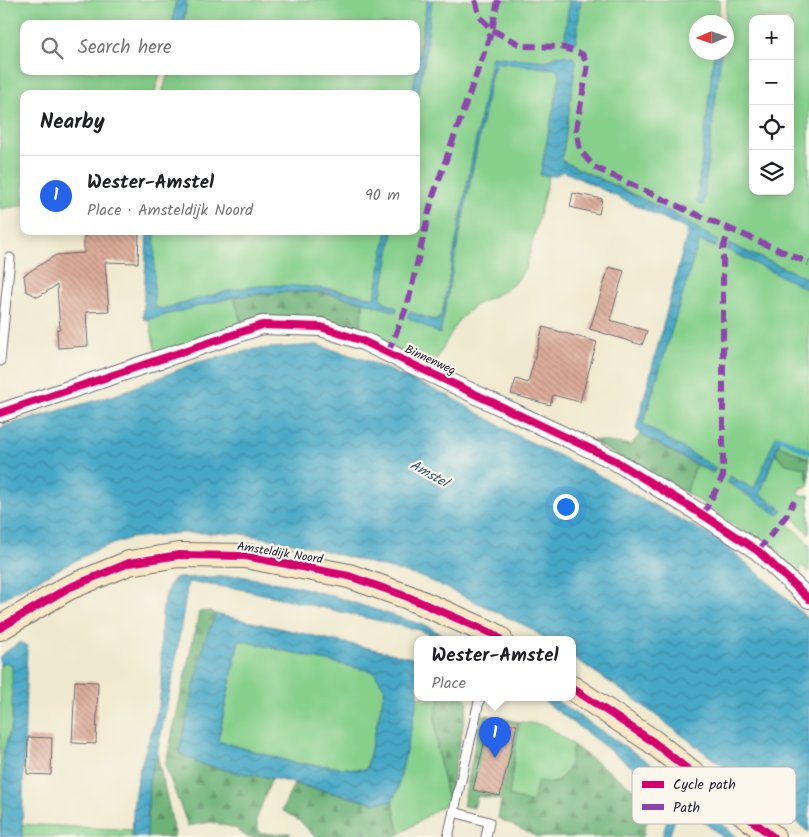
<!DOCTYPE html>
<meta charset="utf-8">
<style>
:root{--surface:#fff;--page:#f6f6f6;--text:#202124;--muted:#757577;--line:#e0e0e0;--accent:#2563eb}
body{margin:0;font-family:Kalam,sans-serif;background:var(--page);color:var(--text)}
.controls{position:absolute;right:15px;top:15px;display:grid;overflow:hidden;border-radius:10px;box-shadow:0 2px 12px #0003}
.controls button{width:45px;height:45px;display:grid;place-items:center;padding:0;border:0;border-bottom:1px solid var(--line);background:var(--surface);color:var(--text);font:25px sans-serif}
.compass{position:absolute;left:689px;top:15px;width:45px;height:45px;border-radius:50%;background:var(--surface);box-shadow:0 2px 12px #0003;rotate:268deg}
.you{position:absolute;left:565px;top:506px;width:18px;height:18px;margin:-12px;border:4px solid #fff;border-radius:50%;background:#1a73e8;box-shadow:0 0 0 8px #1a73e833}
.badge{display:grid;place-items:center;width:32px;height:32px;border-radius:50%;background:var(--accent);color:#fff;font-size:16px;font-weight:700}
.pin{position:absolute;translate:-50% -41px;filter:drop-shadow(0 1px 2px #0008)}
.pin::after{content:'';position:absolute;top:26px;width:18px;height:15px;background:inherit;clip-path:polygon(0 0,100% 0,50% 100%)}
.popup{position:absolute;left:414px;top:636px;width:162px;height:65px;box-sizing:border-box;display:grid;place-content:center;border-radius:10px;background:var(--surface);filter:drop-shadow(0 1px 4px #0005);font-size:16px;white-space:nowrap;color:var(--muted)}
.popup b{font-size:19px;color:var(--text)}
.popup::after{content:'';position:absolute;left:50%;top:100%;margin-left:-10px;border:10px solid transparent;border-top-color:var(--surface)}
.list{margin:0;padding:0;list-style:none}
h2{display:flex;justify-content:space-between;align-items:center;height:65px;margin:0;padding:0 20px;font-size:21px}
h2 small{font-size:16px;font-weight:400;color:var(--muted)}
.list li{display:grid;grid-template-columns:32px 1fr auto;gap:15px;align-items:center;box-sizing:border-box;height:80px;padding:0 20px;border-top:1px solid var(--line)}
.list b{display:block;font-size:19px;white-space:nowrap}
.list p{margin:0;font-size:16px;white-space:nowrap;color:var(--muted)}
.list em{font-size:16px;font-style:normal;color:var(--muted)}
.icon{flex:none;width:28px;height:28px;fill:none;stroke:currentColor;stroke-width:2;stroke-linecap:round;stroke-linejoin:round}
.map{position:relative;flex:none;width:809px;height:837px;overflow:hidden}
.search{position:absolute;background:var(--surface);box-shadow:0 2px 12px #0003;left:20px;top:20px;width:400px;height:55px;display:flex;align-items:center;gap:12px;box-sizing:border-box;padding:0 18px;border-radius:10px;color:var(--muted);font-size:19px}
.panel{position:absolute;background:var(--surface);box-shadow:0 2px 12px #0003;left:20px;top:90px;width:400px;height:145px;border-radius:10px}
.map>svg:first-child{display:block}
.green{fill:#87d08c;stroke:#547964;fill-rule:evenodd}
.forest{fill:url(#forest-firs);stroke:#486a5a}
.water{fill:url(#water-waves);stroke:#346580;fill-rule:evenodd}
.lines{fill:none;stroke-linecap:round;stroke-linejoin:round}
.stream{stroke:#47a8c6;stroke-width:5.5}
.building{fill:url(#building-back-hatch)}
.lane-casing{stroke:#6a686f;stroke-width:11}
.street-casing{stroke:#6a686f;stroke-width:20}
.secondary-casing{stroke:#6a686f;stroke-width:26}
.lane{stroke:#fff;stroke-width:9}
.street{stroke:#fff;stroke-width:18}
.secondary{stroke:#f8e8c3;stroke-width:24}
.quiet{stroke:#8e44ad;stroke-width:6;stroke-dasharray:12 6;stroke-linecap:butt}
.cycleway-casing{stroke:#fbf7ec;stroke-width:11}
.cycleway{stroke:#d6006c;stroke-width:8}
.labels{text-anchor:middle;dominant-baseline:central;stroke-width:4.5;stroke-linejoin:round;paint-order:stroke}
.street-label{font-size:12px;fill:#22223b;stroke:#fbf7ec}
.water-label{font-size:14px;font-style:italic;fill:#315873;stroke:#fbf7ec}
.key{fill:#fbf7ec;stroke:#bab7b7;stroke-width:1}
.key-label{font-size:14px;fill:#22223b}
</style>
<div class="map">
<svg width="809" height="837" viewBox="0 0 809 837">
<defs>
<pattern id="forest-firs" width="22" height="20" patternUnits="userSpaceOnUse" patternTransform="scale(1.25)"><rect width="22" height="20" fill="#6db278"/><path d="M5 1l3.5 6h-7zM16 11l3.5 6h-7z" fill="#599064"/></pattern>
<pattern id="water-waves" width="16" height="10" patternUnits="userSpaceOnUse" patternTransform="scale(1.25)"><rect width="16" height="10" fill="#47a8c6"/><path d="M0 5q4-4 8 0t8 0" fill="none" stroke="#3b88a2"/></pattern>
<pattern id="building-back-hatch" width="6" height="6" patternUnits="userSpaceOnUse" patternTransform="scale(1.25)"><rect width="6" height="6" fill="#dcac99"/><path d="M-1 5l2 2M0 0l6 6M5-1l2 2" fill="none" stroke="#b28c7e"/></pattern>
</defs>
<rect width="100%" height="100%" fill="#fbf7ec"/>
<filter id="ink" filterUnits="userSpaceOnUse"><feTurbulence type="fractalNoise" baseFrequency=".02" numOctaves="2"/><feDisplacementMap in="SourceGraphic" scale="10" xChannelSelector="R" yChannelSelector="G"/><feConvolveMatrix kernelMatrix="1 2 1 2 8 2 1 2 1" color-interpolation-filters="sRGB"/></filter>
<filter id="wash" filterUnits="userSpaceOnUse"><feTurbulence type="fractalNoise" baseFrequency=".0096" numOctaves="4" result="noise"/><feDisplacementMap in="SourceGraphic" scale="20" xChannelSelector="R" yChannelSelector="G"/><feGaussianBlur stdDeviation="1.12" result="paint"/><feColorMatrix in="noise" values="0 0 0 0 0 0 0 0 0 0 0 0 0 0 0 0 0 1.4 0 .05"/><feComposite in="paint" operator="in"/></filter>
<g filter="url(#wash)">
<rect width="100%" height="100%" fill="#efe9cf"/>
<path class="green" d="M0 0H176L172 24H24V71H161L154 94H24V205L0 209Z
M187 0H427L416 68V24H183Z
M432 0H720L718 22H696V52L714 53 697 202 702 205 721 53 726 52V22H725L727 0H809V279L730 244 728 250 809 290V459L778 444 781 437 754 489 730 476 778 515 782 510 760 494 775 454 786 464 805 468 809 486 798 489 801 496 809 495V534L792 517 787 523 809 544V572L801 565 798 579C762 549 727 516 686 493L696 465 713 473 716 468 643 424 699 241H717C669 208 615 186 562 161L576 61 573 57 557 55 547 61 492 57 442 314 437 321 409 312 439 334 491 77 496 62 556 69 560 76 540 175 549 176 526 268 516 282 506 290 475 305 458 321 432 367 359 330 364 302 396 312 397 308 382 301 381 296 393 231H416V106L425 57ZM753 19H790V191H753Z
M169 71H416L412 94H162Z
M151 231H387L375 298 332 289 260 286 227 292 161 310 149 319 234 297 242 327 156 354 149 319Z
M239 640 374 672 385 689 366 770 295 763 218 741Z
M5 662 12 665 14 721 0 833V666Z
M418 697H440L435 716 437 748 448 802 400 834 392 801 397 792Z
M519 722 546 725 573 745C572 753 572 762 569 769 567 775 539 797 532 804L509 796Z
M22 824 133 830 132 837H22Z"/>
<path class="forest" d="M280 292H320L364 302 359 330 326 321 284 317 242 327 234 297Z
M640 434 696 465 686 493 587 439 631 445Z
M778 444 809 459V482L805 468 786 464 775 454Z
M210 611 216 614 205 640 179 753C209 769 239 773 272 778L256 820 260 834 290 833 288 837H247L235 828 211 822 188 826 165 766 199 612Z
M440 697H464L468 702 448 802 437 748 435 716Z
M481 714 519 722 509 796 532 803 538 781 554 783C571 772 570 764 573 745L651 802 643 837H537L498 818 501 800 478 796 474 808 463 806Z
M157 754 175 834 173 837H147L149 779Z
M294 784 374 803 392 801 400 834 396 837H315L301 822 282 810Z"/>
<path class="water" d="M176 0H187L183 24H172Z
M427 0H432L425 57 416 106V94H412L423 30Z
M569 0H581L576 43 568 42 565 35Z
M714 53H721L703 205 697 202Z
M557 55 573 57 576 61 562 161 672 213 718 241 715 247 699 241 643 424 716 468 713 473 640 434 636 429 688 230 563 171 555 176 540 175 560 76 556 69 496 62 491 77 440 334 407 317 409 312 437 321 442 314 492 56 547 61Z
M147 231H155L154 306 161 309C194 301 226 289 259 286 298 283 337 290 375 298L387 231H393L381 296 383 301 397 308 396 312 364 302 320 292H280L234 297 147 320 143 319Z
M729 244 809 279V290L728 250Z
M317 345 363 359 449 396 516 435 593 472 717 539 769 582 809 620V832L637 701 573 657 572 639H546L528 627 425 578 303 545 236 533H179L131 538 98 549 14 592 0 601V428L7 425 115 395 198 362 255 349Z
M776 436 781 437 760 494 783 510 778 515 727 482 729 476 754 489Z
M240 576 296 586 330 595 429 627 450 639H438L419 630 306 604 240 589 188 582 174 671 157 754 149 779 147 837H132C133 817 133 795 138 776 145 747 159 717 161 687 163 657 155 602 174 578Z
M216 614 417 659 418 697 397 792 392 801 374 803 272 778 229 771 197 763 179 753 205 640ZM239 640 374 672 385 689 366 770 295 763 218 741Z
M20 642 27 646 22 837H0L3 807V753L12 724V665L5 662 0 666V656Z
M539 697H551L657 768 737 837H723L680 804 669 837H662L669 814 676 800Z"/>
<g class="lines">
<path class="stream" d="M777 439H783L809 452"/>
</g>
<g id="blocks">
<path class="building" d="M573 193 602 199 599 214 570 207Z
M94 231H139L138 263 105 262 109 311 86 312 88 346 58 348 57 329H60L57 285 38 297 26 291 24 275 56 255 84 253V237Z
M609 267 624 271 610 320 647 331 642 345 590 329Z
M543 327 597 342 580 402 553 395 550 405 511 394 516 379 528 383Z
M75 681 98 682 96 744 72 743Z
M490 719 517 725 500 796 473 790Z
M28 737 52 738 51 775 27 774Z"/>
</g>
</g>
<g filter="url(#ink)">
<use href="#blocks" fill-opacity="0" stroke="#6a686f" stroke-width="1"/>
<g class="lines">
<defs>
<path id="lane" d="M0 361 10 258
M454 812 489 822 486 837
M448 837 480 697"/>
<path id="street" d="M0 413 262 325 321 327 363 341 612 459 703 515 758 551 809 599"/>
<path id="secondary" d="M0 628 68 588 129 563 179 555 245 556 349 576 408 597 493 634 500 639
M572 688 652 741 773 837"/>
</defs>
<use href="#lane" class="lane-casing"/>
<use href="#street" class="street-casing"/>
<use href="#secondary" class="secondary-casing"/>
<use href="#lane" class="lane"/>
<use href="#street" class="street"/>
<use href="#secondary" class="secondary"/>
<path class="quiet" d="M475 0 480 17 492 30 523 46 561 47 582 54 588 65 576 129 580 150 594 167 684 209 809 263
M388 353 408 303 432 199 492 30 498 0
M703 515 723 476V249L729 229
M758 551 786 516 794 501"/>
<defs>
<path id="cycleway" d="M0 413 262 325 321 327 363 341 612 459 703 515 758 551 809 599
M0 628 68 588 129 563 179 555 245 556 349 576 408 597 493 634 500 639
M572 688 652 741 773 837"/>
</defs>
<use href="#cycleway" class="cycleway-casing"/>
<use href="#cycleway" class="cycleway"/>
</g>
</g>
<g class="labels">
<g class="street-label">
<text transform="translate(430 360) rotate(25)">Binnenweg</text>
<text transform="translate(280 553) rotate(9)">Amsteldijk Noord</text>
</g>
<g class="water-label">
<text transform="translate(429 474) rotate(29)">Amstel</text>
</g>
</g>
<rect x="632" y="767" width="164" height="57" rx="8" class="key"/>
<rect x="642" y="781" width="22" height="7" fill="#d6006c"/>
<rect x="642" y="804" width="22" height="6" fill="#8e44ad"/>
<g class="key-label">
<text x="673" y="789">Cycle path</text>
<text x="673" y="812">Path</text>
</g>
</svg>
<div class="controls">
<button>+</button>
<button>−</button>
<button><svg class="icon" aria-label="locate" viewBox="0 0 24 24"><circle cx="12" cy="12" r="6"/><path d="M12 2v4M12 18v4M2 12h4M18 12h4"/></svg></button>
<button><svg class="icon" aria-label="layers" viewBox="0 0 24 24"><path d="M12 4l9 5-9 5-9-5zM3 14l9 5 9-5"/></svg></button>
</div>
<svg class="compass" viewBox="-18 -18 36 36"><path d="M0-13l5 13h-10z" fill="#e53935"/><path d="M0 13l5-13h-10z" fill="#757577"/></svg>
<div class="you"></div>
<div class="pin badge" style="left:495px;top:758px">1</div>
<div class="popup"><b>Wester-Amstel</b>Place</div>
<div class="search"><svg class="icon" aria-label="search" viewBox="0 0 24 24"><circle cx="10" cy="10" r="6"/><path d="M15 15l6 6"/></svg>Search here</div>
<section class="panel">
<h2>Nearby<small></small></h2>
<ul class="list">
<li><span class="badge">1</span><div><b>Wester-Amstel</b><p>Place · Amsteldijk Noord</p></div><em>90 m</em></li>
</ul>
</section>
</div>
